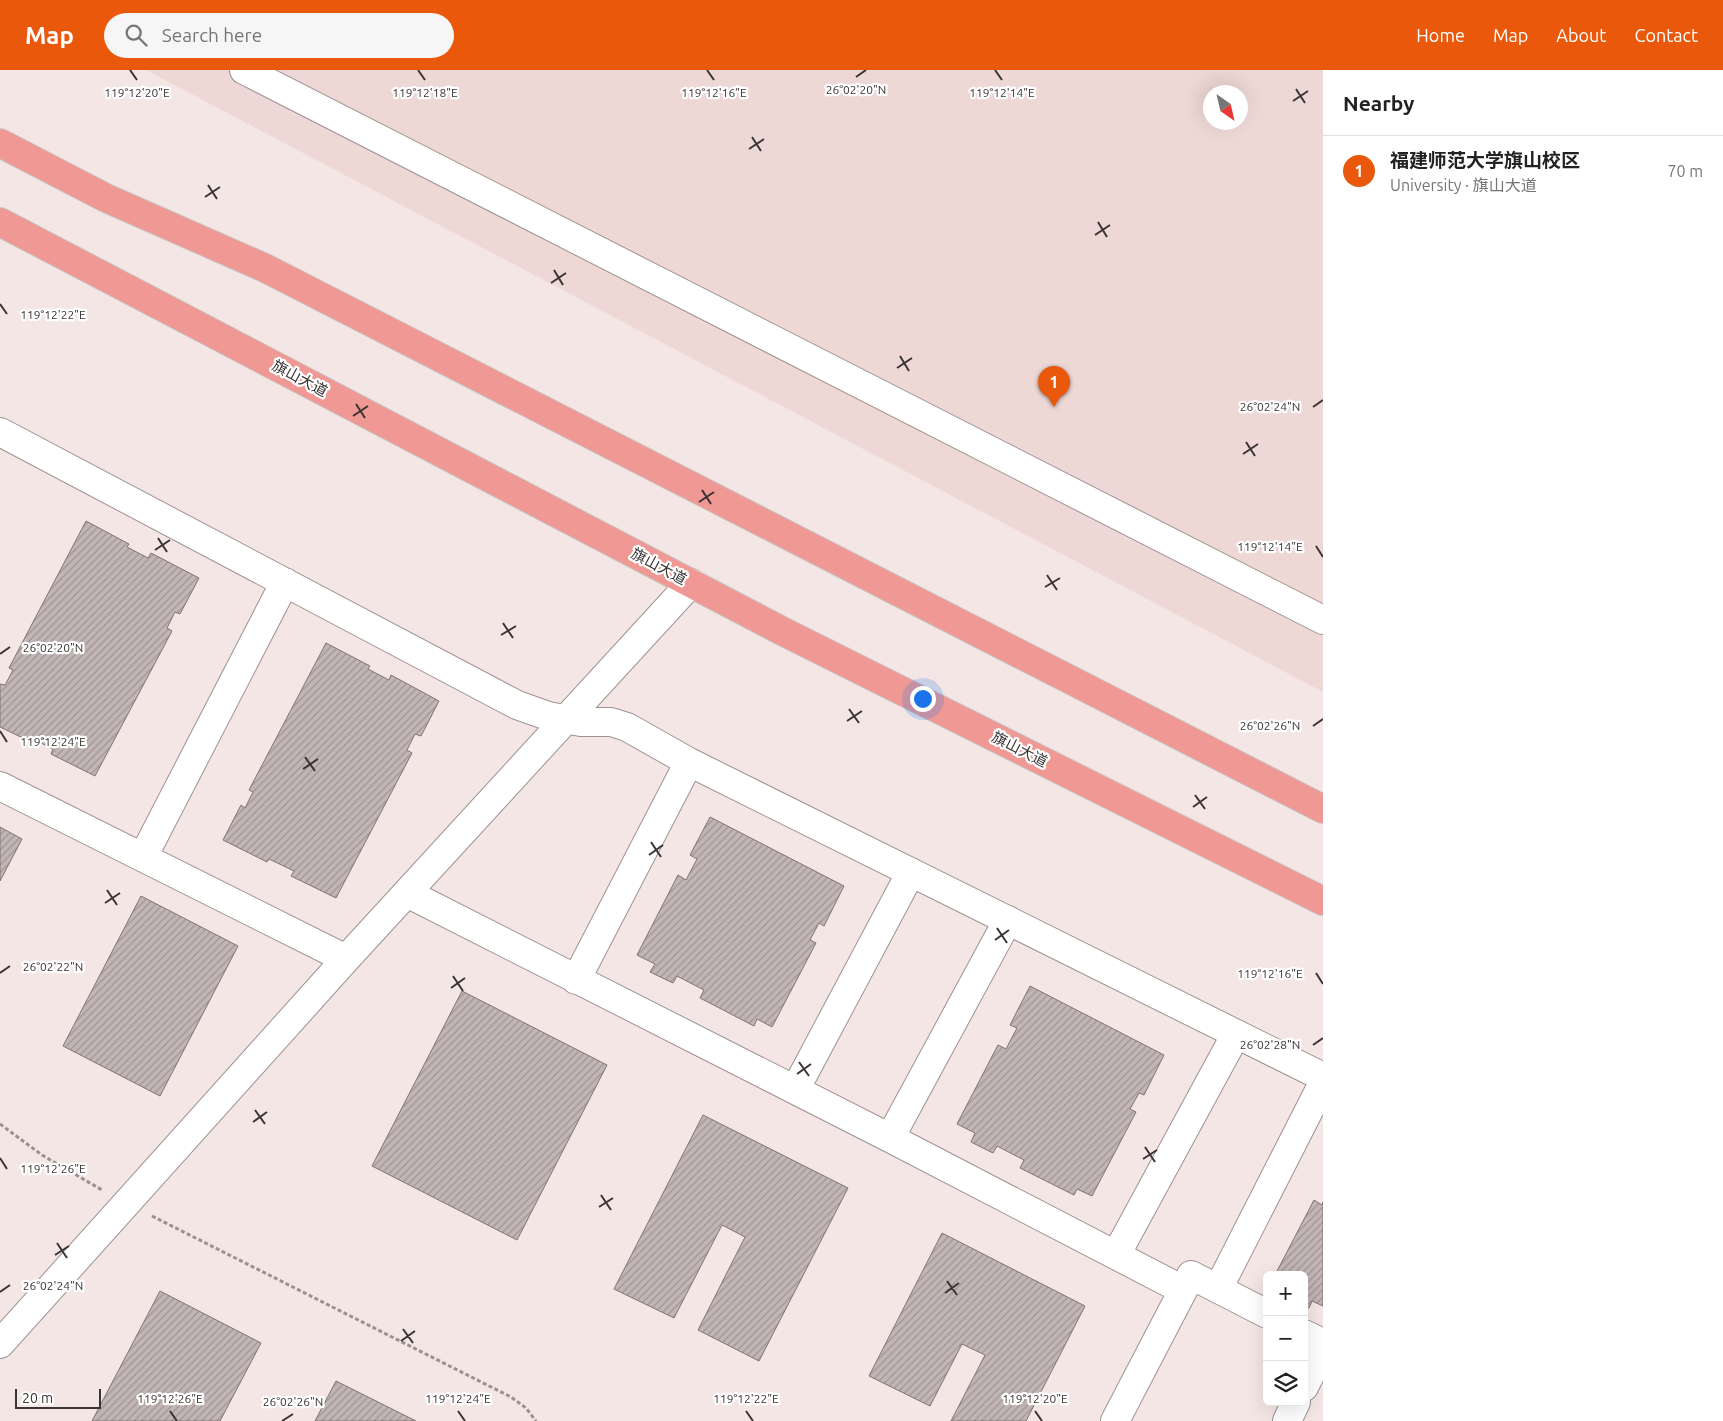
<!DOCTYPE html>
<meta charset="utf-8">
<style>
:root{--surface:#fff;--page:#f6f6f6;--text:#222;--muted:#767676;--line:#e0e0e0;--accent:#ea580c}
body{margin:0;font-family:Ubuntu,"Noto Sans SC",sans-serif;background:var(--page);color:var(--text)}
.controls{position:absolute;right:15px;bottom:15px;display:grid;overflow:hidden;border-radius:8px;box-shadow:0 5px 20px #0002}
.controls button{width:45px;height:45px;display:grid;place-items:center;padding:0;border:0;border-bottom:1px solid var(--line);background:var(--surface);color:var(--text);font:25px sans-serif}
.compass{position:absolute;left:1203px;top:15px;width:45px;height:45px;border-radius:50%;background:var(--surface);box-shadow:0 5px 20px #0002;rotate:146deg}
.scale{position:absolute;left:15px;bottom:12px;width:86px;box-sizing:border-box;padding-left:5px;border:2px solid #3a3434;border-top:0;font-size:14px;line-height:18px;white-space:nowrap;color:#3a3434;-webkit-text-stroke:4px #fff;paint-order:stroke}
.you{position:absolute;left:922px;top:628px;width:18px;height:18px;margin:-12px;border:4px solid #fff;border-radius:50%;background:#1a73e8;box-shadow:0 0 0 8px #1a73e833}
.badge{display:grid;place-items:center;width:32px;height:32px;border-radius:50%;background:var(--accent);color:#fff;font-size:16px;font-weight:700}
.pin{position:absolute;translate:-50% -41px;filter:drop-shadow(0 1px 2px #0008)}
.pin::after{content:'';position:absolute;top:26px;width:18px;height:15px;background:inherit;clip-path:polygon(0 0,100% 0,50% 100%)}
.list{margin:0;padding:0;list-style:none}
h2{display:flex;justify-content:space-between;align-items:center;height:65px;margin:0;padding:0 20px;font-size:21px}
h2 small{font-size:16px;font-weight:400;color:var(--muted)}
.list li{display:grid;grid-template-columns:32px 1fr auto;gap:15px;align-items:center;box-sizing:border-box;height:70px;padding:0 20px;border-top:1px solid var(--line)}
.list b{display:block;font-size:19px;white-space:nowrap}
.list p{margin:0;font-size:16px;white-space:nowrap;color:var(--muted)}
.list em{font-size:16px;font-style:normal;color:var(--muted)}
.icon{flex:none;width:28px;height:28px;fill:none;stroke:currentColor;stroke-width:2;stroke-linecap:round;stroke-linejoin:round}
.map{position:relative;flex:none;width:1323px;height:1351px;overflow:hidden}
header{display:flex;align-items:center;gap:30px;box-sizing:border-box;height:70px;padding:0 25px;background:var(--accent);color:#fff}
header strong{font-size:24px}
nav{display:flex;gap:28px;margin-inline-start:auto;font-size:18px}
.search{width:350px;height:45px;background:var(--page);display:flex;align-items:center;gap:12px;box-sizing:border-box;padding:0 18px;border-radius:28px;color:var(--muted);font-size:19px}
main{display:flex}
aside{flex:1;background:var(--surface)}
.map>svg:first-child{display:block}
.built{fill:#eed8d6;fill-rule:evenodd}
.building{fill:url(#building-hatch);stroke:#807473}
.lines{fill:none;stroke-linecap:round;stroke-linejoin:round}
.minor-casing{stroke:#9e9291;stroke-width:30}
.highway-casing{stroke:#c8c6c6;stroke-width:30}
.path{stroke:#9b9190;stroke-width:3;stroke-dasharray:4 2.5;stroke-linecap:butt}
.minor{stroke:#fff;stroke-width:28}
.highway{stroke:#ef9894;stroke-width:28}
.ticks{fill:none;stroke:#3a3434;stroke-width:2}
.labels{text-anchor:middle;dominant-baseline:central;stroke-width:4.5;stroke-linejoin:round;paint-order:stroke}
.street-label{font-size:15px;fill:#3a3434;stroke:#fff}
.ticks-label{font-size:12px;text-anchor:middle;fill:#3a3434;stroke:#fff;stroke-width:4.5;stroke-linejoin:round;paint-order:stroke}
</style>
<header>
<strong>Map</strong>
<div class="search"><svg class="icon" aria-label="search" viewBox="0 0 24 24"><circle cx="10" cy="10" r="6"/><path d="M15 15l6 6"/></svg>Search here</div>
<nav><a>Home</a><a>Map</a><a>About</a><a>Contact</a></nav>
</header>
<main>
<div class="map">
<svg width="1323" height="1351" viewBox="0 0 1323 1351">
<defs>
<pattern id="building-hatch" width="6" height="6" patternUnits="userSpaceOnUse" patternTransform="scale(1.25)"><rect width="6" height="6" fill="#c2b5b5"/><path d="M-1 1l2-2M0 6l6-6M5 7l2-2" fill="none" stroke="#9f9494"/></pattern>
</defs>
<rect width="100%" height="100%" fill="#f4e6e5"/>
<path class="built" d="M146 0H1323V622ZM1210 22H1240V52H1210Z"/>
<path class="building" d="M86 451 129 474 127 477 148 488 151 483 199 508 180 544 175 542 167 558 172 561 95 706 51 684 53 679 29 667 27 670 0 657V614L5 615 13 600 9 598Z
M326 573 370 596 368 599 389 610 391 605 439 631 421 666 415 664 407 680 412 683 336 828 291 806 294 801 269 789 267 792 223 770 241 735 245 738 253 722 249 720Z
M710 747 844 816 824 856 819 853 810 870 816 873 772 957 757 949 754 956 700 928 704 920 677 906 673 913 650 902 655 894 637 885 678 805 686 810 697 789 690 785Z
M0 757 22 769 0 811Z
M141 826 238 876 160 1026 63 976Z
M1030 916 1164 985 1144 1025 1139 1023 1130 1039 1136 1042 1092 1126 1077 1119 1074 1125 1020 1098 1024 1090 997 1076 993 1083 971 1072 975 1063 957 1054 998 975 1006 979 1017 958 1010 955Z
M462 921 607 995 517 1170 372 1096Z
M703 1045 848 1118 759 1291 698 1260 745 1167 722 1155 674 1248 614 1219Z
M1314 1130 1322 1135 1323 1132V1236L1312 1231 1309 1238 1304 1236V1205H1275Z
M942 1163 1085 1236 1026 1351H951L985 1285 962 1274 930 1336 869 1306Z
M160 1221 261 1273 220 1351H92Z
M336 1311 416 1351H315Z"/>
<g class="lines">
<defs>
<path id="minor" d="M244 0 1323 550
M0 362 517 635 548 646 581 652H611L627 657 689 692 1323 1007
M0 716 346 889
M143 787 285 512
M407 823 890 1068 1183 1220
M576 910 689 692
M795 1020 911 802
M890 1068 1008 850
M1116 1185 1236 964
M1218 1219 1323 1013
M1304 1264 1323 1273
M0 1274 346 889 691 513
M1304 1317 1323 1279
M1115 1351 1191 1205 1267 1244
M1287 1351 1296 1332"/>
<path id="highway" d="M0 73 106 128 265 198 1323 739
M0 152 784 562 1323 831"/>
</defs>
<use href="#minor" class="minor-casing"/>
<use href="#highway" class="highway-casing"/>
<path class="path" d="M0 1054 42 1085 102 1120
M152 1146 511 1327 526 1338 536 1351"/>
<use href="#minor" class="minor"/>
<use href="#highway" class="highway"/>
</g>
<path class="ticks" d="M130 0 137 10M418 0 425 10M707 0 714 10M995 0 1002 10M856 7 866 0M1296 19 1305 33M1293 31 1308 21M752 67 761 81M749 79 764 69M208 115 217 129M205 127 220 117M1098 152 1107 167M1095 165 1110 155M554 200 563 215M551 213 566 203M0 234 7 244M900 286 909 301M897 298 912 288M356 334 365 348M1313 337 1323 330M353 346 368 336M1246 372 1255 386M1243 384 1258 374M702 420 711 434M699 432 714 422M158 468 167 482M1316 476 1323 487M155 480 170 470M1047 505 1057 520M1045 517 1060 508M503 553 513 568M501 565 516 556M0 584 10 577M849 639 859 653M847 651 862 641M1313 656 1323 649M0 661 7 672M305 687 315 701M303 699 318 689M1195 725 1205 739M1193 737 1207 727M651 772 661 787M649 785 663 775M107 820 117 835M105 833 120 823M997 858 1007 873M995 870 1009 860M0 903 10 896M1316 903 1323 914M453 906 463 921M451 918 465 908M1313 975 1323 968M799 992 809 1006M797 1004 811 994M255 1040 265 1054M253 1052 267 1042M1145 1077 1155 1092M0 1088 7 1099M1143 1089 1157 1080M601 1125 611 1140M599 1137 613 1128M57 1173 67 1188M55 1185 69 1176M947 1211 957 1225M0 1222 10 1215M945 1223 959 1213M403 1259 413 1273M401 1271 415 1261M170 1341 177 1351M458 1341 465 1351M746 1341 753 1351M1035 1341 1042 1351M282 1351 293 1344"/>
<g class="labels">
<g class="street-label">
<text transform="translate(300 308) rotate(28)">旗山大道</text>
<text transform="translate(659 496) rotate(28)">旗山大道</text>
<text transform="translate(1020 679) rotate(27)">旗山大道</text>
</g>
</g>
<g class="ticks-label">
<text x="856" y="24">26°02'20"N</text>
<text x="137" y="27">119°12'20"E</text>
<text x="714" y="27">119°12'16"E</text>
<text x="1002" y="27">119°12'14"E</text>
<text x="425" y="27">119°12'18"E</text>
<text x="53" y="249">119°12'22"E</text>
<text x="1270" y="341">26°02'24"N</text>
<text x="1270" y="481">119°12'14"E</text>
<text x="53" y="582">26°02'20"N</text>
<text x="1270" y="660">26°02'26"N</text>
<text x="53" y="676">119°12'24"E</text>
<text x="53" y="901">26°02'22"N</text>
<text x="1270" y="908">119°12'16"E</text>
<text x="1270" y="979">26°02'28"N</text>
<text x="53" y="1103">119°12'26"E</text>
<text x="53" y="1220">26°02'24"N</text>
<text x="170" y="1333">119°12'26"E</text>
<text x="458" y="1333">119°12'24"E</text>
<text x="746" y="1333">119°12'22"E</text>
<text x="1035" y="1333">119°12'20"E</text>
<text x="293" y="1336">26°02'26"N</text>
</g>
</svg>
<div class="controls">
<button>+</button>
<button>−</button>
<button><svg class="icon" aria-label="layers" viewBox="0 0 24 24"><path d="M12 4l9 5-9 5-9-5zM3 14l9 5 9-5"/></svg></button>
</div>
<svg class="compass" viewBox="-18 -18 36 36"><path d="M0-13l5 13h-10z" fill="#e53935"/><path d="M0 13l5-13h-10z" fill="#767676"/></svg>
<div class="scale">20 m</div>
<div class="you"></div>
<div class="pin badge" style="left:1054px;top:337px">1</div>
</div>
<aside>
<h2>Nearby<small></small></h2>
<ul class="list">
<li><span class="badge">1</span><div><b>福建师范大学旗山校区</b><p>University · 旗山大道</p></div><em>70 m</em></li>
</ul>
</aside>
</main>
